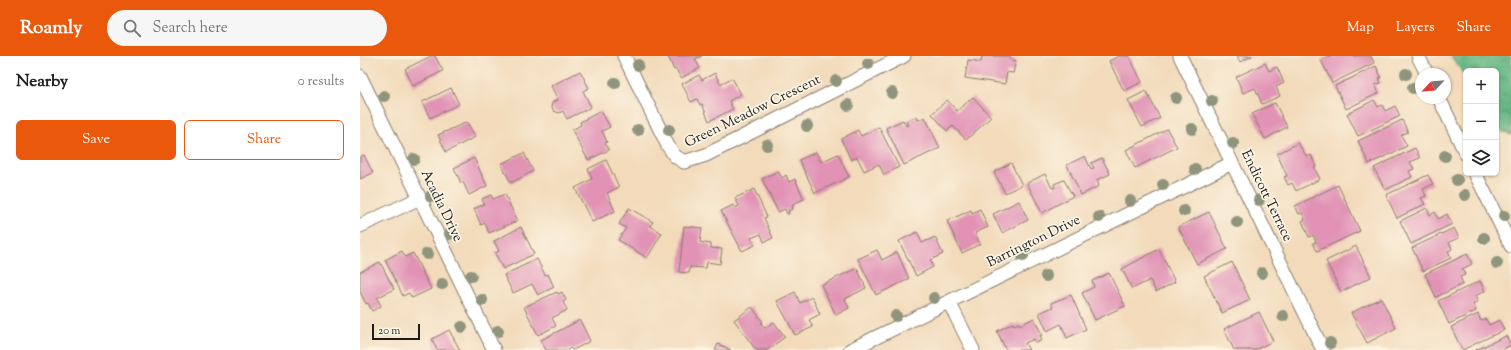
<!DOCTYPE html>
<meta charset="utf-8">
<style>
:root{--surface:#fff;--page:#f6f6f6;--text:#222;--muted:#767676;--line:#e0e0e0;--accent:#ea580c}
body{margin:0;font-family:"Sorts Mill Goudy",serif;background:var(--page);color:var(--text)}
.controls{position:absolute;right:12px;top:12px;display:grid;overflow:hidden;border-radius:6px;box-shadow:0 1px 3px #0004}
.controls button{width:36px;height:36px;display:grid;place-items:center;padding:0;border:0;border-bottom:1px solid var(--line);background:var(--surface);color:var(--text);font:20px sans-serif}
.compass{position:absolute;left:1055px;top:12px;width:36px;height:36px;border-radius:50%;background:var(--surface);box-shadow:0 1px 3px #0004;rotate:244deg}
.scale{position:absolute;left:12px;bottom:10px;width:48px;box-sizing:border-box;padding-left:4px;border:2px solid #1c1c1c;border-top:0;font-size:11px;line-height:14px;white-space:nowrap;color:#1c1c1c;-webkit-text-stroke:3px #fcf5e5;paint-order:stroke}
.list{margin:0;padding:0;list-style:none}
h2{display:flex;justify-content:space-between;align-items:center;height:52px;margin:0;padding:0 16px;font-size:17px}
h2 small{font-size:13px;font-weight:400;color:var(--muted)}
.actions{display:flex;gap:8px;padding:12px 16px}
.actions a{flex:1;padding:9px 0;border:1px solid var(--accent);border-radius:6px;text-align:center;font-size:14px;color:var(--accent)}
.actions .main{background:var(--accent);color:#fff}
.icon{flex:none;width:22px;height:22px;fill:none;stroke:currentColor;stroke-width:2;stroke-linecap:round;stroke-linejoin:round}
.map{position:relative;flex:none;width:1151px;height:294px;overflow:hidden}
header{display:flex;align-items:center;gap:24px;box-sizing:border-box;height:56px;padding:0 20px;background:var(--accent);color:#fff}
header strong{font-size:19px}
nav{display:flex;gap:22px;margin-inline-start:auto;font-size:14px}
.search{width:280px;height:36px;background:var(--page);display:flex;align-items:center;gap:10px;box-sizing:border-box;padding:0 14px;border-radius:22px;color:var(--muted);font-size:15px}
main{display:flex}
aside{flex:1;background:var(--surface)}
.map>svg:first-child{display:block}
.forest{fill:url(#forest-crowns);stroke:#416a50}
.building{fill:#e192b5}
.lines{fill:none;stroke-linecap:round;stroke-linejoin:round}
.street-casing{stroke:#877b6b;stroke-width:15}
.street{stroke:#fff;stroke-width:13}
.tree{fill:#8f957b}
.labels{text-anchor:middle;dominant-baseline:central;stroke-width:3.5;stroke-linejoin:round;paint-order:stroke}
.street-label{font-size:14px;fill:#1c1c1c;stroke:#fcf5e5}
</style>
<header>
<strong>Roamly</strong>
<div class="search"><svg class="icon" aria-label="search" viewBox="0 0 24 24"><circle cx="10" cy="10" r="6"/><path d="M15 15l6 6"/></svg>Search here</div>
<nav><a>Map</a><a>Layers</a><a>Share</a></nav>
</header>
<main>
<aside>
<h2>Nearby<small>0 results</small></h2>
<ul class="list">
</ul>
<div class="actions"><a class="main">Save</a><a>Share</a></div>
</aside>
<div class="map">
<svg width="1151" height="294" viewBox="0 0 1151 294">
<defs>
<pattern id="forest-crowns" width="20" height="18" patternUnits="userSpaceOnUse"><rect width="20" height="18" fill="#66b783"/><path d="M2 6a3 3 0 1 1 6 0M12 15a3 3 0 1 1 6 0" fill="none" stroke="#53946a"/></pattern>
</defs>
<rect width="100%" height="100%" fill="#fcf5e5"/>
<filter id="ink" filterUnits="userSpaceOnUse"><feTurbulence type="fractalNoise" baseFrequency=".025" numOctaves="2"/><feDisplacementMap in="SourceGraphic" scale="8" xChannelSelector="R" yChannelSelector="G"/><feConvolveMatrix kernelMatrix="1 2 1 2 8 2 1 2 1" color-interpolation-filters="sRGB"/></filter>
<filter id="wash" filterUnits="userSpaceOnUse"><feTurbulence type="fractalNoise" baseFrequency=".012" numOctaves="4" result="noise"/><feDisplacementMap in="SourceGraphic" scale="16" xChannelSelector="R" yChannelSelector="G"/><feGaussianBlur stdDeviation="0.9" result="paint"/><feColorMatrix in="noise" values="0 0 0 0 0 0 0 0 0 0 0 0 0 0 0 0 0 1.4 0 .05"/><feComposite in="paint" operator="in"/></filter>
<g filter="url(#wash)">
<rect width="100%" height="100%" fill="#f2daba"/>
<path class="forest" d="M1091 0H1151V79L1143 76 1136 66V15H1106V22Z"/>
<g id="blocks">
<path class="building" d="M71 0H75L83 15 53 30 45 13Z
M308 0H342L335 3 340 12 321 22 316 13 314 14Z
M622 0H650V3L656 5 653 17 647 16 645 28 605 22 608 4 621 6Z
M759 0H769L782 26 764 35 749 5Z
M877 0H892L880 6Z
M970 0H1011L1014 7 972 27 961 4Z
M905 7 909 15 917 11 924 27 916 31 920 40 902 48 895 32 883 37 876 21Z
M1016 10 1021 21 1019 22 1021 27 1015 29 1019 37 986 53 975 30Z
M220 15 229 32 223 35 231 51 207 63 203 55 199 57 194 55 191 50 193 46 198 44 191 30Z
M355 17 360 28 372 22 381 38 369 45 373 53 349 65 342 48 340 49 337 43 331 46 322 28 339 19 342 24Z
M91 32 99 48 70 62 62 46Z
M786 35 800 62 782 71 768 44Z
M613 41 631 61 606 84 593 70 587 75 572 58 587 44 597 55Z
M1014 44 1018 51 1022 49 1025 55 1035 50 1040 60 998 80 987 58Z
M915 47 927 71 905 83 892 58Z
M241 55 250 71 242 75 247 86 245 87 249 94 228 104 212 74 221 69 220 66Z
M557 60 558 64 565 61 580 92 544 109 526 72 543 64 546 70 548 69 546 65Z
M1042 64 1048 76 1041 79 1047 90 1009 108 998 85Z
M107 66 115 81 86 96 78 79Z
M519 71 539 111 524 119 519 108 504 115 497 101 491 104 481 83 498 74 501 80Z
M807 73 817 91 775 112 766 94Z
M938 87 947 101 951 99 956 111H954L960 123 936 135 932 127 928 129 924 121 927 120 917 98Z
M1055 92 1060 102 1050 106 1054 113 1049 115 1052 121 1025 134 1014 112Z
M456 96 461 106 478 98 489 121 455 137 439 104Z
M164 97 173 115 151 127 141 108Z
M4 99 13 117 0 123V101Z
M725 100 731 113 734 112 731 107 742 102 750 118 737 124 739 130 721 139 707 109Z
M114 102 127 130 109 139 103 126 101 127 94 112Z
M246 104 259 131 247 137 255 155 232 166 215 132 232 123 228 113Z
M651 107 662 129 645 137 634 116Z
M418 115 422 122 426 119 429 126 435 123 444 143 433 148 434 149 432 150 433 153 428 155 429 158H427L425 153 418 156 402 123Z
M685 118 692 132 695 131 694 128 704 124 713 140 682 157 667 127Z
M1068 119 1073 128 1063 133 1066 140 1061 142 1065 148 1037 162 1026 139Z
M978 129 1000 175 957 195 953 187 956 186 953 179 949 181 942 165 945 163 942 157 939 158 935 150Z
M394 133 407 161 404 162 413 182 404 186 401 178 391 182 395 189 382 195 361 155 373 149 375 152 379 150 375 142Z
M145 138 157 165 129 177 125 167 121 169 114 153 124 148 122 143 131 139 133 143Z
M659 145 668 164 642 177 633 158Z
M269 152 293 166 290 170 302 177 287 202 258 184 266 172 259 168Z
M1067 152 1070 159 1075 156 1078 163 1087 158 1092 168 1051 188 1040 165Z
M620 153 628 171 615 177 620 188 602 197 587 165 611 154 612 157Z
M849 156 867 193 837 208 818 171Z
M324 170 342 172 340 186 351 188V192L362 193 360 208 347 206 346 212 330 211 329 217 319 216Z
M161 171 174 198 143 213 135 197 139 195 134 185Z
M1094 172 1099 182 1089 186 1092 193 1088 195 1091 202 1063 215 1052 192Z
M557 176 562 187 575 181 583 198 570 204 573 211 556 220 539 185Z
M996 190 1011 221 981 236 966 205Z
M799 193 815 226 796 236 790 224 772 233 762 213Z
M517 194 522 204 537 196 549 223 516 239 498 203Z
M42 195 45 201 53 197 71 233 52 242 49 237 43 240 25 204Z
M1107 198 1112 208 1102 213 1105 219 1100 221 1103 228 1076 241 1065 218Z
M177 203 185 219 188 218 194 231 178 239 172 228 153 237 144 219Z
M20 206 34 233 17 242 21 250 12 255 8 247 6 248 0 236V216Z
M872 206 890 244 862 257 844 220Z
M497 212 506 232 485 243 489 252 476 259 461 229Z
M749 217 765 250 735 264 722 237 734 231 732 225Z
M1120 225 1125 235 1115 240 1118 246 1113 248 1116 255 1089 268 1078 245Z
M197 236 198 238 202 236 206 244 203 246 207 254 192 262 196 270 178 279 164 251Z
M435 236 440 247 452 241 460 258 449 264 453 271 435 279 417 245Z
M711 239 726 273 707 282 701 268 687 275 679 257 693 251 691 247Z
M1021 242 1036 272 1007 287 991 257Z
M392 251 403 266 401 267 405 272 414 266 425 281 407 294H396L374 264Z
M899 256 913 285 895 294H874L864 273Z
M1118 258 1121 265 1126 263 1129 269 1139 264 1144 274 1102 294 1091 271Z
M674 262 682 279H680L682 284 676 287 674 283 665 287 669 294H646L637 275 653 267 654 269 659 267 660 269Z
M220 264 230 285 213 294 210 292 208 294H186L181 284Z
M89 274 100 294H77L72 283Z
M1146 280 1151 289 1141 294H1116Z
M358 288 371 294H355Z"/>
</g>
</g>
<g filter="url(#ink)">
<use href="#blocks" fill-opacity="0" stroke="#877b6b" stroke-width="1"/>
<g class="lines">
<defs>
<path id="street" d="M264 0 308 90 315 100 324 106 346 99 544 0
M820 0 963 294
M1058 0 1067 18
M0 20 134 294
M1079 42 1106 98
M1115 117 1151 190
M0 170 60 142
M589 246 613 294
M490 294 872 107"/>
</defs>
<use href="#street" class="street-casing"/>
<use href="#street" class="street"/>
</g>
<g class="tree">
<circle cx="508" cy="8" r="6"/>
<circle cx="278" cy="9" r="6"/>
<circle cx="1046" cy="18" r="6"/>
<circle cx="476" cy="25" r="6"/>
<circle cx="255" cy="27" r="6"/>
<circle cx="1053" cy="32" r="6"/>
<circle cx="532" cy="37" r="6"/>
<circle cx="24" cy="40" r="6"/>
<circle cx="816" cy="42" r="6"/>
<circle cx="852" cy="45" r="6"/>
<circle cx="488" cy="49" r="6"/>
<circle cx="447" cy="70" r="6"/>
<circle cx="832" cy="73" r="6"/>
<circle cx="278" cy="74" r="6"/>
<circle cx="309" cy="74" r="6"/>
<circle cx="873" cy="87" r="6"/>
<circle cx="407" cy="89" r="6"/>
<circle cx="1085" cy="100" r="6"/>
<circle cx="54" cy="103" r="6"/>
<circle cx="835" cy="113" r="6"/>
<circle cx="1097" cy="124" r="6"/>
<circle cx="803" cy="129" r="6"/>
<circle cx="1105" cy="139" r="6"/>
<circle cx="71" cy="140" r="6"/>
<circle cx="899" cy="144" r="6"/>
<circle cx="770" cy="145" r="6"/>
<circle cx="824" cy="155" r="6"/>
<circle cx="1144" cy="160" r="6"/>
<circle cx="739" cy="161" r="6"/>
<circle cx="877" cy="166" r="6"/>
<circle cx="90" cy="178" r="6"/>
<circle cx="1124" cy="182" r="6"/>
<circle cx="67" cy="198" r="6"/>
<circle cx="663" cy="200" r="6"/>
<circle cx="1137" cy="207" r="6"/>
<circle cx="902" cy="217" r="6"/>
<circle cx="111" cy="220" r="6"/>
<circle cx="686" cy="220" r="6"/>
<circle cx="82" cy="228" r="6"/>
<circle cx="574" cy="242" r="6"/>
<circle cx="122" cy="244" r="6"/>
<circle cx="536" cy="260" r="6"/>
<circle cx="923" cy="260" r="6"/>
<circle cx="102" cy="271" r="6"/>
<circle cx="138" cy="275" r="6"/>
<circle cx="970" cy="287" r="6"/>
</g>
</g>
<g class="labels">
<g class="street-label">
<text transform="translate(393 56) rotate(-26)">Green Meadow Crescent</text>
<text transform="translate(906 140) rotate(64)">Endicott Terrace</text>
<text transform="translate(81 150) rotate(64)">Acadia Drive</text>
<text transform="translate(674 186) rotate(-26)">Barrington Drive</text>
</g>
</g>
</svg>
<div class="controls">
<button>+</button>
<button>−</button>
<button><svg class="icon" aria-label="layers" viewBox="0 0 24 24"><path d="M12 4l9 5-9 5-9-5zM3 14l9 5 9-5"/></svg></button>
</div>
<svg class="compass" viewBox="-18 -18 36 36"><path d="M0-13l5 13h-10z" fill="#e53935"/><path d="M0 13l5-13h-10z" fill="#767676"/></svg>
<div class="scale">20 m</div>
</div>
</main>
